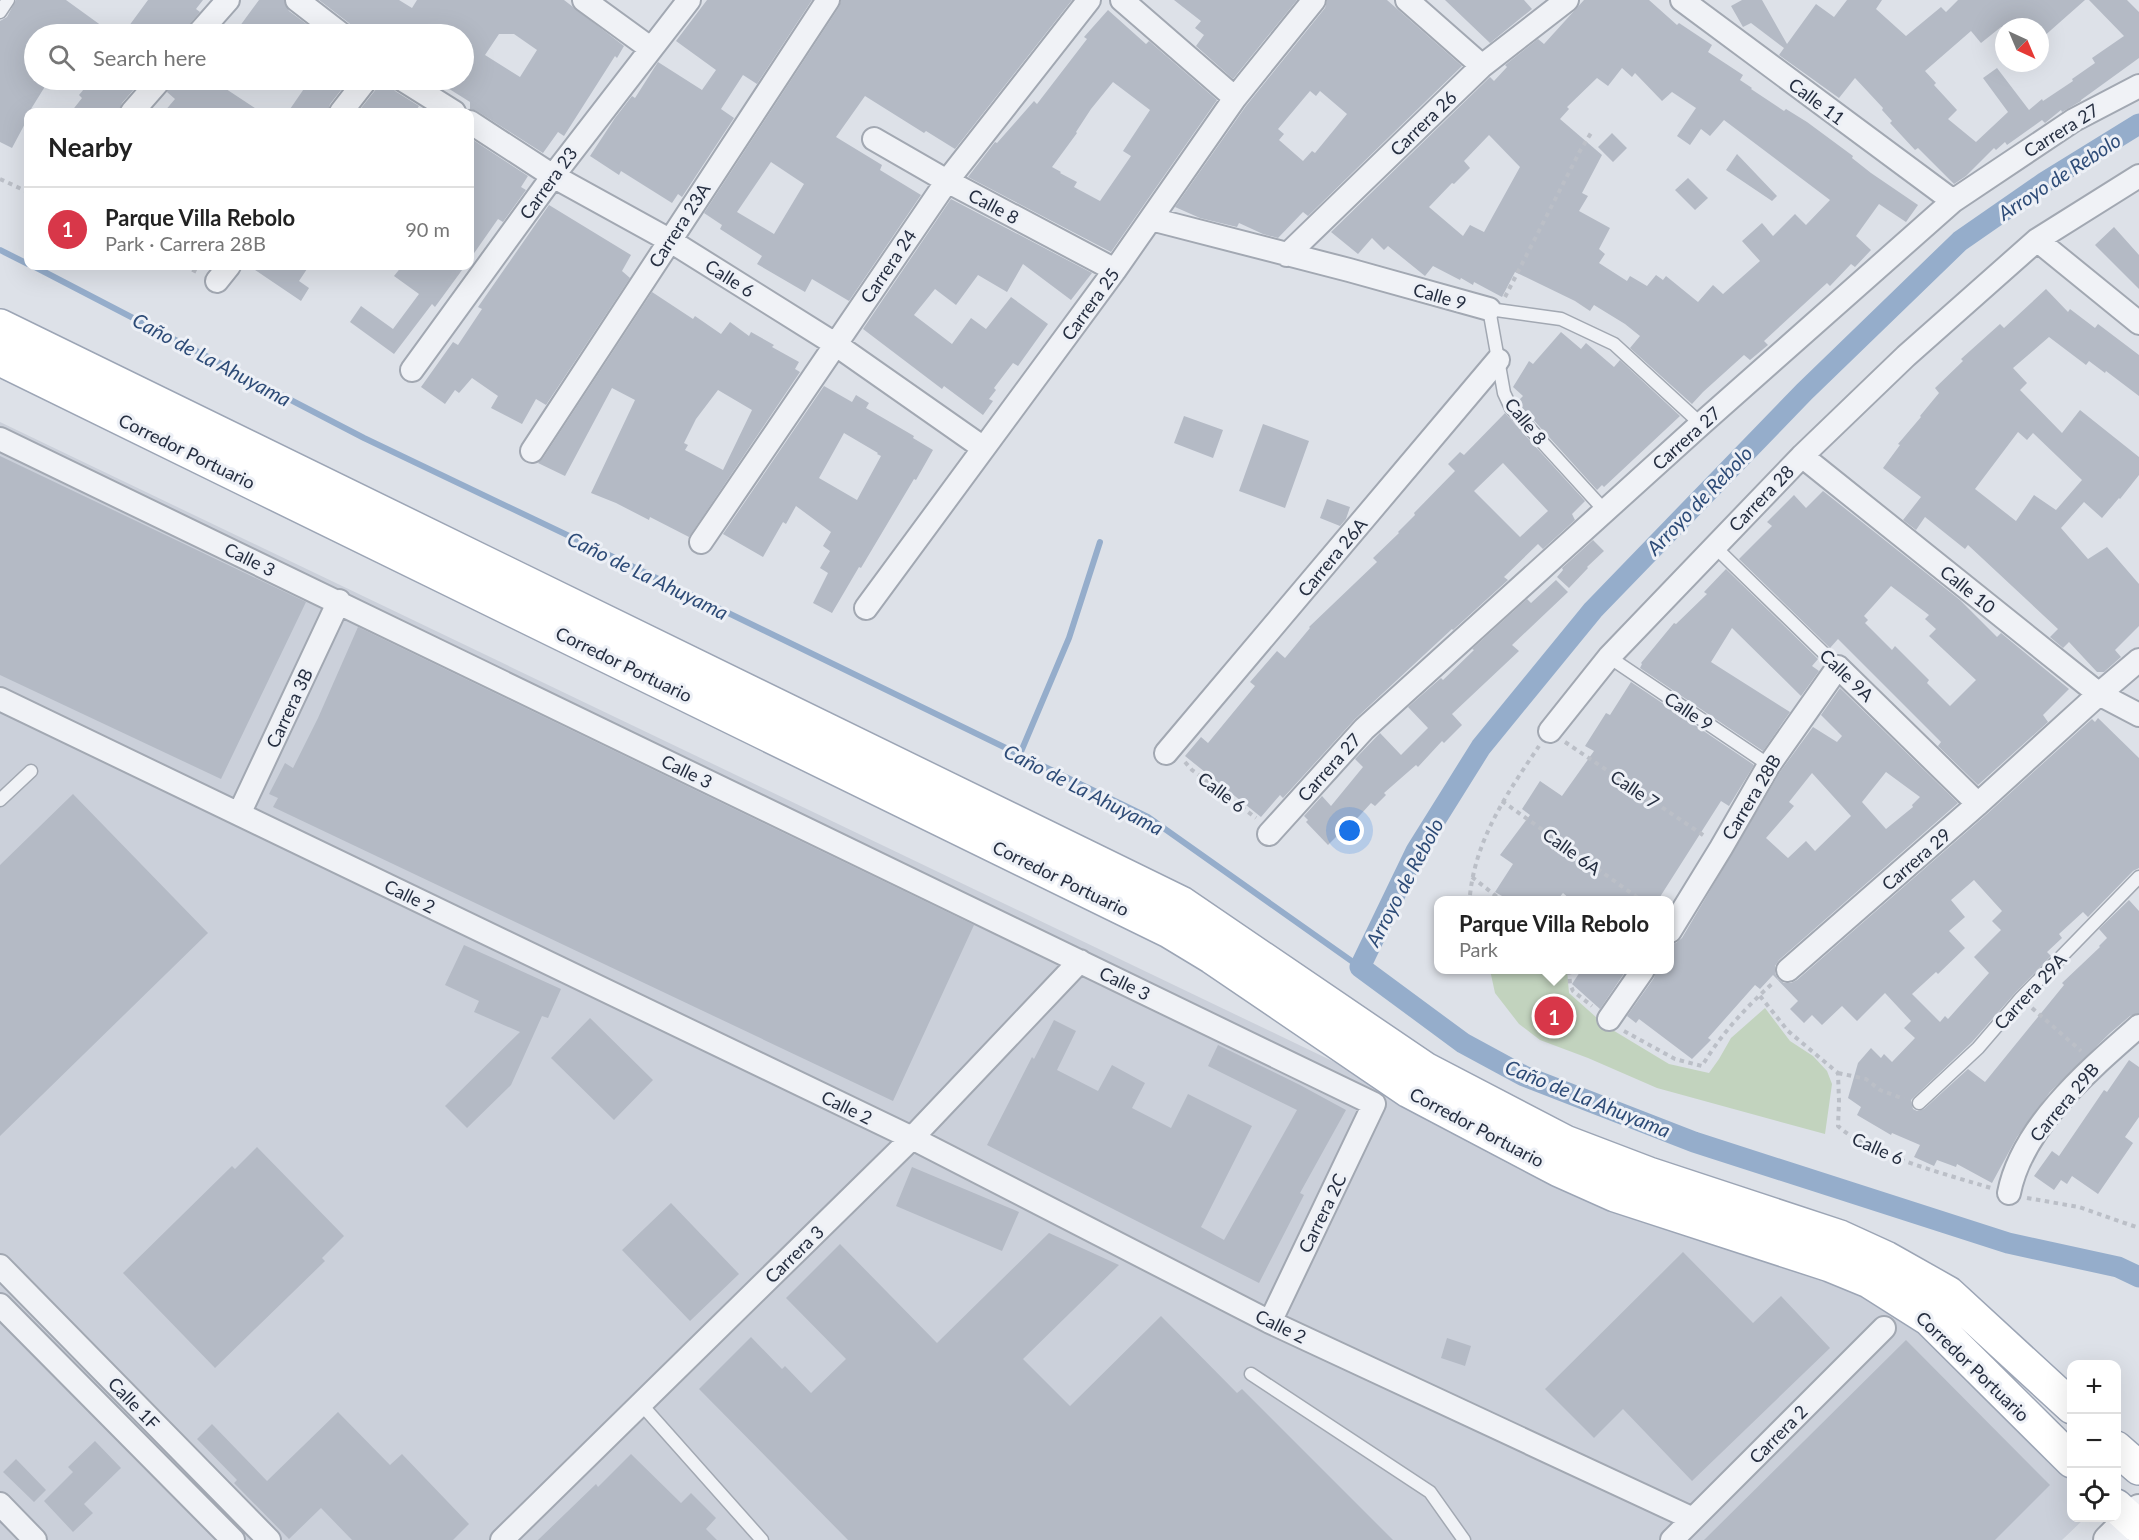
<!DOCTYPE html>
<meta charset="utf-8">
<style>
:root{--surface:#fff;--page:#f6f6f6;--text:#222;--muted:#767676;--line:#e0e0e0;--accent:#d83749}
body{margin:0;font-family:Lato,sans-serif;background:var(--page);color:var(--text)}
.controls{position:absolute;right:18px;bottom:18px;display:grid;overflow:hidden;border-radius:12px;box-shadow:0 6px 24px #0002}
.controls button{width:54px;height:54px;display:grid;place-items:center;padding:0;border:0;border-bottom:2px solid var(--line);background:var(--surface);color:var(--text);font:30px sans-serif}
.compass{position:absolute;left:1995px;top:18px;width:54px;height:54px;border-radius:50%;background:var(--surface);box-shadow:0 6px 24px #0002;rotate:136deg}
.you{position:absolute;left:1350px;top:831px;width:21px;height:21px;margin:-15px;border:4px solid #fff;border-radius:50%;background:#1a73e8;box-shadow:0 0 0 9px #1a73e833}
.badge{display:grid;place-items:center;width:39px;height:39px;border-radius:50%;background:var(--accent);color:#fff;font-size:20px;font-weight:700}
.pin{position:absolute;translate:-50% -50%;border:3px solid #fff;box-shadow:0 2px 6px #0006}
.popup{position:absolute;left:1434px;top:896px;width:240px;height:78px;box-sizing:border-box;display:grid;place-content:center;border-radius:12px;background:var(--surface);filter:drop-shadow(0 2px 4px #0005);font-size:20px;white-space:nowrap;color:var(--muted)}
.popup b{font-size:22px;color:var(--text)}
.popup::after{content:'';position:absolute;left:50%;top:100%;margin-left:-12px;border:12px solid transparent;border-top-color:var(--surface)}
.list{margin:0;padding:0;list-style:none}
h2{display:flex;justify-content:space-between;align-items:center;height:78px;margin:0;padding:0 24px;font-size:26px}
h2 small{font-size:20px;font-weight:400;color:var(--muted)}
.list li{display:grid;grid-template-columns:39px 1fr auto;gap:18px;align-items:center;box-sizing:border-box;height:84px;padding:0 24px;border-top:2px solid var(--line)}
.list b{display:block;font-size:22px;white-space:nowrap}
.list p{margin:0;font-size:20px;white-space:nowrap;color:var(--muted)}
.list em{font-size:20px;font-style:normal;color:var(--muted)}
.icon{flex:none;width:33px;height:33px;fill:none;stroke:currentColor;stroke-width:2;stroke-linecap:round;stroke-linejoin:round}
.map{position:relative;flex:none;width:2139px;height:1540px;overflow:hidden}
.search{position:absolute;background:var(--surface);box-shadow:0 6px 24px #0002;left:24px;top:24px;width:450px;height:66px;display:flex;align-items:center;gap:15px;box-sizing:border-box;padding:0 21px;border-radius:33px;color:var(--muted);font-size:22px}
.panel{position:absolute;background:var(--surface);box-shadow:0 6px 24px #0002;left:24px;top:108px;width:450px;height:162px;border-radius:12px}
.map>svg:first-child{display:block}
.built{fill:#cbd0da}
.green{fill:#c2d3be}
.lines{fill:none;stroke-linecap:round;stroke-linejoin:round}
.stream{stroke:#95adcb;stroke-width:6}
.canal{stroke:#95adcb;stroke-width:21}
.building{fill:#b4bac5;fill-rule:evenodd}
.service-casing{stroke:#a2a8b2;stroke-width:15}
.minor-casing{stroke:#a2a8b2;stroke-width:26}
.tertiary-casing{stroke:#a2a8b2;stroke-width:32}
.primary-casing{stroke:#9ca5b5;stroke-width:36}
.path{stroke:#bbbfc7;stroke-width:4;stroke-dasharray:4.5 4.5;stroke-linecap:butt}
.service{stroke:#f0f2f6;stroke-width:12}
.minor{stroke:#f0f2f6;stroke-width:22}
.tertiary{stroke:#f0f2f6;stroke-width:28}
.primary{stroke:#fff;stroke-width:33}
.labels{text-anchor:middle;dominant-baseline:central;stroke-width:6;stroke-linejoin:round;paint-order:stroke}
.street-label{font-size:18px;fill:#252e40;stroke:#edf0f6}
.water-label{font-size:20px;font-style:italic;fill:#2d4b77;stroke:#edf0f6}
</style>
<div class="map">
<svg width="2139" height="1540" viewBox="0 0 2139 1540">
<rect width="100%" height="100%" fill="#dde1e8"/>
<path class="built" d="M0 422 1349 1069 1406 1109 1456 1133 1832 1278 1920 1327 2071 1478 2072 1518H2085L2062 1540H0Z"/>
<path class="green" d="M1490 970H1567L1569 993 1606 1026 1669 1064 1709 1073 1719 1059 1731 1038 1765 1008 1790 1041 1813 1056 1827 1071 1832 1084 1825 1134 1657 1088 1588 1058 1540 1040 1519 1024 1495 993Z"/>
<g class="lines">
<path class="stream" d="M0 250 28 264
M33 266 364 438 609 555 1148 817 1360 967
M1020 754 1069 638 1100 542"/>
<path class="canal" d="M2139 124 2045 182 1960 241 1804 392 1593 610 1481 747 1416 851 1360 967 1463 1043 1524 1076 1694 1142 2008 1243 2118 1267 2139 1277"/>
</g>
<path class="building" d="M16 0H66L113 34H34V80H49L31 109 33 110 32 112H28V118L12 148 0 142V21L7 17Z
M148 0H203L196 9 200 12 188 26 185 34H123Z
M259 0H284L289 11 320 34H234Z
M319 0H399L412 8 417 0H564L624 46 617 58 615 56 564 136 558 132 543 153 477 111 470 109V102L435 80H464V34H354L353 28 349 23ZM499 34H514L537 50 520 77 485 55Z
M707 0H812L757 84 743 75 721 109 734 118 682 197 678 194 672 203 621 171 619 175 590 156 615 118 632 96 635 98 658 62 702 90 716 70 676 41Z
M841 0H1072L955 149 926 131 924 133 865 96 836 137 882 165 880 170 921 195 849 301 812 279 805 292 757 264 762 256 720 229 722 225 704 213 839 7ZM771 162 804 184 774 234 737 212Z
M1174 0H1297L1233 79 1196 46 1204 35 1195 28 1201 21Z
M1327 0H1387L1462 66 1308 216 1303 212 1278 238 1263 234 1239 223 1237 227 1200 218 1175 207 1246 106 1325 8ZM1310 91 1316 96 1320 91 1347 114 1315 153 1312 151 1303 161 1279 140 1284 134 1278 129Z
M1445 0H1524L1532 9 1490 43Z
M1584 0H1649L1677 25 1679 23 1712 45 1708 52 1743 75 1740 80 1752 88 1751 89 1784 111 1786 109 1807 122 1853 156 1852 158 1871 173 1918 205 1906 222 1879 204 1856 236 1871 250 1855 267 1851 264 1830 286 1827 283 1764 341 1768 345 1750 360 1744 355 1703 392 1692 404 1630 348 1640 336 1625 324 1594 305 1590 311 1575 301 1515 272 1502 297 1474 282 1473 285 1461 278 1460 280 1433 266 1425 276 1388 246 1384 250 1372 238 1358 254 1331 232 1490 77 1494 81 1507 67 1505 65 1538 39 1544 44ZM1622 68 1632 77 1635 73 1662 101 1672 92 1696 108 1677 136 1690 145 1701 129 1710 136 1724 120 1830 200 1806 225 1795 214 1773 236 1762 223 1742 241 1760 261 1723 294 1713 285 1698 302 1666 276 1663 280 1656 275 1647 286 1630 276 1627 281 1599 263 1605 254 1599 249 1610 228 1579 211 1588 196 1582 193 1602 155 1560 119 1569 109 1567 107 1597 78 1608 86ZM1489 135 1520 167 1484 232 1470 225 1463 236 1429 207 1452 183 1454 184 1470 168 1464 161Z
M1742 0H1762L1787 44 1816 4 1834 17 1847 0H1882L1876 9 1906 36 1941 7 1946 12 1958 0H2085L2042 38 2040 27H2001L1981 43 1971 31 1925 71 1936 83 1934 85 1957 110 1948 119 1976 142 2008 112 1983 78 1997 68 2029 110 2042 99 2043 101 2073 81 2072 79 2095 63 2092 58 2124 36 2089 0H2127L2139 12V58L2081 100V101L2062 112 2061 110 2045 123 2042 120 2007 145 2005 142 1996 150 1994 148 1966 176 1954 184 1918 148 1915 150 1890 123 1892 121 1882 110 1883 108 1855 78 1839 98 1779 55 1784 48 1751 23 1743 27 1731 6Z
M1108 10 1146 44 1149 41 1217 100 1111 252 968 177 995 142 997 143 1034 101 1037 104 1087 39 1084 37ZM1113 82 1150 110 1123 151 1131 156 1100 201 1074 187 1077 182 1060 173 1061 172 1052 167 1077 133 1076 132 1091 109Z
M71 80H142L122 103 119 112H71L82 98 79 95 84 89Z
M173 80H225L220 85 261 112H164L175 99 167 92Z
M310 80H349L330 104 328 112H288Z
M379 80 390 81 395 91 419 106 415 112H358L377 88Z
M1612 133 1627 148 1613 162 1598 147Z
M470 138 528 176 521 187 526 190 503 222 498 219 470 259Z
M1737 154 1777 196 1772 201 1726 170Z
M1688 178 1708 198 1695 210 1675 190Z
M951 199 1092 273 1071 300 1023 264 1007 292 978 275 956 305 935 289 914 315 952 344 971 318 986 329 1011 297 1048 324 1018 366 1013 363 994 388 996 390 989 399 993 401 983 415 944 386 942 389 863 329Z
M549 205 631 255 622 271 630 278 546 405 536 399 522 424 491 408 498 396 472 378 459 393 455 390 445 404 421 387 453 342 458 345 482 309 478 307Z
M2114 227 2139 255V289L2095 245Z
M249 266H309L299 281 309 288 301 301Z
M402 266H465L435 307 432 304 394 354 350 322 361 306 393 329 419 294 394 276Z
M2046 289 2068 312 2070 309 2095 328 2098 324 2139 355V396L2106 371 2105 373 2089 361 2086 365 2049 337 2013 368 2027 383 2020 390 2062 433 2080 410 2139 457V475L2120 499 2119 498 2102 518 2084 502 2061 528 2088 559 2107 547 2139 584V626L2115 650 2121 657 2104 672H2097L2069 642 2063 648 2050 637 2058 629 1968 545 1965 549 1925 517 1916 530 1903 520 1921 497 1883 468 1900 445 1898 444 1921 417 1920 416 1939 393 1935 388 1963 361 1961 359 2000 324 2004 328ZM2018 432 2027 440 2033 433 2082 480 2056 510 2034 495 2016 521 1975 489Z
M652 292 693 319 695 316 721 334 730 322 749 336 751 332 774 345 772 347 799 362 795 369 800 372 689 537 650 517 649 520 616 503 591 493 635 400 612 388 565 476 538 463 543 458ZM718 390 752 410 723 470 685 450 688 445 684 443 696 419Z
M1561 332 1581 349 1586 343 1614 367 1620 360 1680 416 1604 487 1602 485 1597 490 1518 403 1517 402 1523 396 1513 387 1529 361 1533 364Z
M824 386 852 402 856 395 869 403 866 408 914 436 913 438 933 450 916 480 914 479 861 568 859 567 832 613 813 603 828 573 820 568 830 551 823 546 831 532 796 506 786 524 783 522 763 557 723 534ZM844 433 878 453 877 454 881 456 857 500 819 478Z
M1505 413 1585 501 1572 514 1575 520 1543 549 1538 544 1504 577 1508 580 1453 630 1452 629 1355 719 1283 798 1280 795 1261 817 1185 756 1201 737 1208 743 1255 686 1250 682 1277 651 1285 658 1310 628 1309 627 1377 562 1373 558 1399 533 1398 532 1415 515 1414 513 1455 471 1448 464 1460 452 1464 455ZM1503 463 1548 511 1520 537 1474 491Z
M1184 416 1223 430 1213 458 1174 443Z
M1263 424 1309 441 1285 508 1239 491Z
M0 456 306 602 221 779 0 675Z
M1823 491 1960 600 1997 637 2001 633 2069 689 2043 715 2048 722 1978 785 1938 746 1941 742 1838 639 1830 648 1739 559 1772 526 1767 522 1794 495 1806 508ZM1891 586 1929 615 1925 619 1936 629 1929 636 1976 680 1950 706 1927 683 1929 680 1895 646 1892 650 1865 623 1868 620 1864 616Z
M1327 499 1350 507 1346 519 1340 526 1320 518Z
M1593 540 1604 551 1587 567 1588 568 1569 588 1557 577 1563 570 1562 568Z
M1726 569 1818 659 1812 666 1819 671 1801 696 1732 628 1711 662 1790 712 1763 751 1640 668 1642 664 1641 663 1674 623 1676 624 1707 594 1704 592Z
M1556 580 1568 592 1512 645 1519 651 1452 714 1462 725 1444 743 1442 741 1418 767 1416 765 1384 793 1386 795 1375 806 1371 803 1352 824 1351 822 1328 845 1306 822 1308 820 1304 816 1322 796 1331 806 1363 767 1355 759 1380 733 1401 755 1428 728 1408 707 1441 678 1443 680 1474 650 1472 649 1527 599 1531 603Z
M358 627 974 925 893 1101 273 807 278 798 269 794 285 763 293 768 318 718Z
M1631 682 1754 765 1729 806 1721 801 1658 900H1571L1563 893 1557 900H1509L1495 892 1513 864 1500 855 1530 815 1522 809 1540 781 1562 796 1594 751 1585 746 1606 713 1610 715Z
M1840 688 1958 803 1779 960 1775 966V973L1778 979 1784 983H1791L1797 980 1987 814 2092 719 2095 722 2098 718 2139 758V868L2133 871 2088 917 2083 912 2059 934 2062 938 2047 952 2051 956 2015 993 1972 1042 1911 1100 1913 1109 1917 1111 1924 1109 1968 1069 1985 1082 2064 985 2062 983 2100 947 2099 946 2107 938 2099 929 2129 900 2139 911V1013L2130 1016 2110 1033 2050 1092 2017 1137 1992 1183 1957 1164 1956 1167 1937 1160 1934 1166 1914 1157 1920 1145 1892 1133 1891 1135 1857 1115 1861 1107 1848 1098 1858 1063 1871 1048 1881 1058 1884 1054 1892 1062 1915 1038 1904 1028 1911 1021 1885 993 1857 1021 1842 1006 1822 1025 1812 1015 1804 1023 1790 1009 1798 1001 1773 975 1760 989 1755 985 1708 1038 1711 1040 1692 1059 1639 1019 1636 1023 1627 1016 1654 978 1656 969H1670V944L1676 943 1682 938 1780 772 1813 727 1837 742 1842 736 1821 715ZM1886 772 1920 797 1912 805 1913 807 1886 829 1862 802ZM1812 773 1851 816 1815 851 1806 841 1788 858 1766 838 1794 806 1789 802ZM1974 880 2002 911 1992 921 2001 930 1974 957 1989 973 1948 1019 1945 1016 1940 1022 1912 994 1936 972 1938 974 1965 948 1949 931 1965 917 1951 900Z
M73 794 208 933 0 1136V865Z
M464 945 561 989 548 1018 542 1016 511 1085 467 1128 445 1106 520 1032 474 1012 479 1001 445 985Z
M1582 969H1627L1600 1009 1572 984Z
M590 1018 653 1080 614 1120 551 1058Z
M1054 1020 1076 1031 1057 1070 1098 1091 1112 1065 1145 1083 1132 1108 1171 1128 1188 1094 1252 1126 1201 1227 1224 1240 1297 1110 1208 1066 1218 1045 1300 1085 1346 1110 1300 1193 1304 1195 1259 1283 987 1145 1032 1057 1034 1059Z
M2129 1060 2139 1067V1117L2125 1137 2133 1143 2098 1194 2072 1176 2067 1184 2061 1180 2054 1190 2034 1176 2052 1151 2059 1156 2104 1090 2107 1092Z
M257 1147 344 1236 322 1258 325 1261 215 1368 123 1273 232 1166 235 1169Z
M912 1167 1019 1212 1002 1251 896 1206Z
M671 1203 739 1274 690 1321 622 1250Z
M1049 1233 1119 1265 1023 1359 1070 1406 1161 1316 1237 1393 1242 1389 1393 1540H848L699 1389 751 1337 782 1369 785 1366 811 1393 846 1359 786 1298 840 1244 937 1343Z
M1683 1252 1753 1323 1781 1296 1830 1348 1692 1481 1623 1409 1594 1438 1545 1389Z
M1447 1338 1471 1346 1465 1366 1441 1358Z
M1906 1340 2050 1485 1995 1540H1704Z
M338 1412 390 1465 402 1454 469 1524 453 1540H352L321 1508 289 1539 234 1483 237 1480 197 1439 212 1424 267 1481Z
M95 1441 121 1468 84 1504 93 1513 73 1532 44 1501 73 1472 68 1467Z
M631 1454 681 1503 691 1493 716 1518 706 1529 717 1540H538L596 1484 598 1487Z
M16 1459 46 1490 34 1502 3 1472Z"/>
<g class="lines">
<defs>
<path id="service" d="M0 12 8 0
M1606 512 1511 408 1504 393 1489 309 1561 319 1614 344 1701 424
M1714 546 1838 667
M1609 657 1769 765
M0 800 31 771
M1919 1103 1978 1048 2021 998 2139 877
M1251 1374 1430 1492 1464 1540
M641 1404 762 1540"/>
<path id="minor" d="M297 0 341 34
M584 0 650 48
M1122 0 1235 98
M1407 0 1482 66
M1682 0 1953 201
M198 34 228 0
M403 80 454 112
M132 112 160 80
M341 112 366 80
M470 122 553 176 669 240 835 344 982 447
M874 139 947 181 1115 270
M1151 219 1349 270 1489 309
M2037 240 2139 323
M1287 255 1482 66 1567 0
M217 281 229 266
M412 370 553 176 689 0
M0 439 1374 1104 1270 1322
M532 451 828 0
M1802 456 2099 694 2139 715
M701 542 947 181 1089 0
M866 608 1115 270 1235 98 1314 0
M0 699 912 1138 1270 1322 1693 1519
M1550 731 1609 657 1802 456 1906 356 2037 240 2139 176
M1166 753 1498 360
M239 814 339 601
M1269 834 1364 729 1701 424 1953 201 2074 120 2139 86
M1670 931 1721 848 1769 765 1838 667 1978 804
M1788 970 1978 804 2099 694 2139 660
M1609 1019 1643 970
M2009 1193C2022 1126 2090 1069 2139 1026
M0 1266 269 1540
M0 1305 233 1540
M0 1504 35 1540
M502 1540 912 1138 1080 961
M1672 1540 1884 1328"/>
<path id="tertiary" d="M2108 1540 2139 1509"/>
<path id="primary" d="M0 326 1181 903 1425 1069 1565 1142 1649 1174 1840 1237 1886 1258 1948 1293 2072 1407
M0 359 1169 931 1212 957 1409 1091 1559 1170 1615 1195 1830 1265 1869 1281 1929 1319 2072 1461
M2116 1448 2139 1468
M2116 1506 2139 1527"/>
</defs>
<use href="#service" class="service-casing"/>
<use href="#minor" class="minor-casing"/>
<use href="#tertiary" class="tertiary-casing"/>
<use href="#primary" class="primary-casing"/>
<path class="path" d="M0 179 28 192
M184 266 199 273
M1505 297 1580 151 1591 133
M1565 742 1706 837
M1185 762 1192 770 1256 818
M1502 801 1641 900
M1472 877 1501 900
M1470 895C1476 838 1508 792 1539 746
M1569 970 1570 984 1573 991 1592 1006
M1760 996 1788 1031 1838 1073 1839 1101 1838 1126C1869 1155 1949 1175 1991 1188
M2032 1008 2081 1051
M1624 1031 1675 1059 1702 1066C1721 1034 1746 1007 1774 982
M1838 1073 1866 1079 1880 1090 1904 1099
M2027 1198 2079 1207 2139 1228"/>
<use href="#service" class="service"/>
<use href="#minor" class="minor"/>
<use href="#tertiary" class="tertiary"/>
<use href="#primary" class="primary"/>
</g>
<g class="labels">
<g class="street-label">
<text transform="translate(1817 101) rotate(37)">Calle 11</text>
<text transform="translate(1423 123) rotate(-44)">Carrera 26</text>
<text transform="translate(2061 130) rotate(-32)">Carrera 27</text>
<text transform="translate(548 183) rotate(-54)">Carrera 23</text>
<text transform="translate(994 206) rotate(28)">Calle 8</text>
<text transform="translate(679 225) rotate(-57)">Carrera 23A</text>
<text transform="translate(888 266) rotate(-56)">Carrera 24</text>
<text transform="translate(730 278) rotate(32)">Calle 6</text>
<text transform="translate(1440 296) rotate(16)">Calle 9</text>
<text transform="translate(1090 304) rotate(-54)">Carrera 25</text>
<text transform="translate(1526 421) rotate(51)">Calle 8</text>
<text transform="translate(1686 438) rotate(-42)">Carrera 27</text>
<text transform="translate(187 451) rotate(26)">Corredor Portuario</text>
<text transform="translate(1761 498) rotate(-46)">Carrera 28</text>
<text transform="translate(1332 557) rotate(-50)">Carrera 26A</text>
<text transform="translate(250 559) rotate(26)">Calle 3</text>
<text transform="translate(1968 589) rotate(39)">Calle 10</text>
<text transform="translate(624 664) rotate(26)">Corredor Portuario</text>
<text transform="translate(1847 675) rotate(44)">Calle 9A</text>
<text transform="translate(289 708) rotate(-65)">Carrera 3B</text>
<text transform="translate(1689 711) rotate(34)">Calle 9</text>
<text transform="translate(1329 767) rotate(-48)">Carrera 27</text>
<text transform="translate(687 771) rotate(26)">Calle 3</text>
<text transform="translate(1635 789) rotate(34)">Calle 7</text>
<text transform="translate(1222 792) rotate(37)">Calle 6</text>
<text transform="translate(1751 797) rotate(-59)">Carrera 28B</text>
<text transform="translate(1572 851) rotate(36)">Calle 6A</text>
<text transform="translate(1916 859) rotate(-41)">Carrera 29</text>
<text transform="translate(1061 878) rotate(26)">Corredor Portuario</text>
<text transform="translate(410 896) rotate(26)">Calle 2</text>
<text transform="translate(1125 983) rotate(26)">Calle 3</text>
<text transform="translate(2030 991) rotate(-47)">Carrera 29A</text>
<text transform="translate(2064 1102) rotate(-50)">Carrera 29B</text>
<text transform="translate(847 1107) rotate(26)">Calle 2</text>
<text transform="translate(1477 1127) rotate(28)">Corredor Portuario</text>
<text transform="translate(1878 1148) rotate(24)">Calle 6</text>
<text transform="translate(1322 1213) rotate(-64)">Carrera 2C</text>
<text transform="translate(794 1254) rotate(-44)">Carrera 3</text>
<text transform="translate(1281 1326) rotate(26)">Calle 2</text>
<text transform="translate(1973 1366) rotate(44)">Corredor Portuario</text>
<text transform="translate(134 1403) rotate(46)">Calle 1F</text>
<text transform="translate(1778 1434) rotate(-45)">Carrera 2</text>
</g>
<g class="water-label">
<text transform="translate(2059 176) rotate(-33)">Arroyo de Rebolo</text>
<text transform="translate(212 359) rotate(28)">Caño de La Ahuyama</text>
<text transform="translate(1699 500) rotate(-46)">Arroyo de Rebolo</text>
<text transform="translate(648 575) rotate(26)">Caño de La Ahuyama</text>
<text transform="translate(1084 789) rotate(27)">Caño de La Ahuyama</text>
<text transform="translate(1404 882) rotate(-62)">Arroyo de Rebolo</text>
<text transform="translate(1588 1098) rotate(22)">Caño de La Ahuyama</text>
</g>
</g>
</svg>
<div class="controls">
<button>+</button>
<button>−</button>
<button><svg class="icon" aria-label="locate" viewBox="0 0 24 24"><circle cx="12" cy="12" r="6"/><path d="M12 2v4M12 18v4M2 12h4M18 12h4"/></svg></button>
</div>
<svg class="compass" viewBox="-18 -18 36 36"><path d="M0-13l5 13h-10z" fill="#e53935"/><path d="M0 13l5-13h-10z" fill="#767676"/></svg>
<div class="you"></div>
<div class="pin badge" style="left:1554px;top:1016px">1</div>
<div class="popup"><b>Parque Villa Rebolo</b>Park</div>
<div class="search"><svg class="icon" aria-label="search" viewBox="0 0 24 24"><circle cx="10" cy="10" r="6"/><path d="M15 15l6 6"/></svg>Search here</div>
<section class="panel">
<h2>Nearby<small></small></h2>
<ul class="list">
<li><span class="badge">1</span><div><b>Parque Villa Rebolo</b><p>Park · Carrera 28B</p></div><em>90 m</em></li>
</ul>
</section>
</div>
